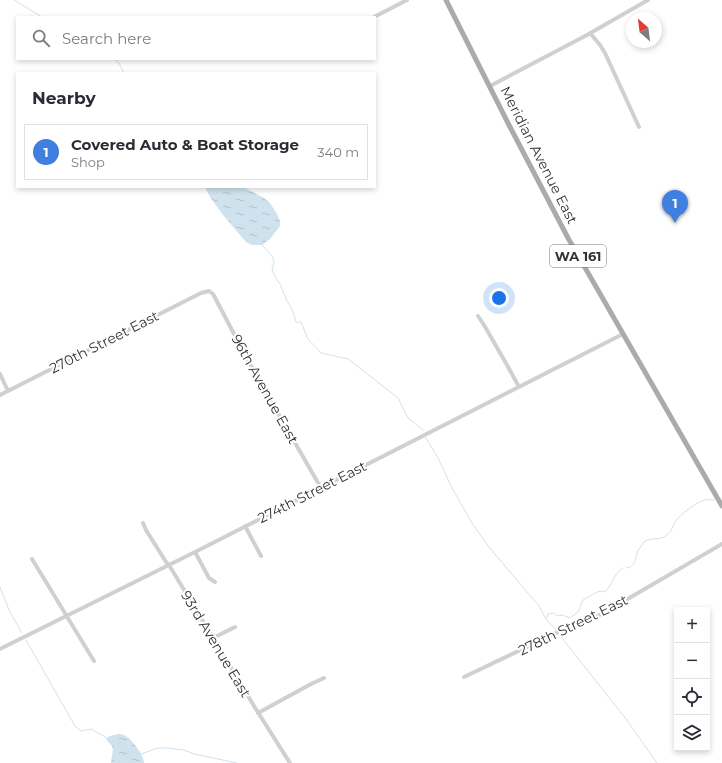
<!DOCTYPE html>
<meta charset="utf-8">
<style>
:root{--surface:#fff;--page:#f7f7f7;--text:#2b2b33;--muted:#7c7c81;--line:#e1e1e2;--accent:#7c3aed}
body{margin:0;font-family:Montserrat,sans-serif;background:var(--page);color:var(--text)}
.controls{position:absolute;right:12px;bottom:12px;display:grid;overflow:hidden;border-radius:0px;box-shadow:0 2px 6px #0003}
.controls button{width:36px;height:36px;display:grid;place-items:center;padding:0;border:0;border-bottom:1px solid var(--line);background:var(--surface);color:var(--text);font:20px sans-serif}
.compass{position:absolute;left:626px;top:12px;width:36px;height:36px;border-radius:50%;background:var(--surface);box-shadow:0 2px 6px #0003;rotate:332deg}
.you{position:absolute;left:499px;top:298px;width:14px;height:14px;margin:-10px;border:3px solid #fff;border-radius:50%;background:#1a73e8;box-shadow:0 0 0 6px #1a73e833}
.badge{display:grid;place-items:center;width:26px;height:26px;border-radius:50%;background:var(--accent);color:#fff;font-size:13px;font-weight:700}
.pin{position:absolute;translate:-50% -33px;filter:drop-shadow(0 1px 2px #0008)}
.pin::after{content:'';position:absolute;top:21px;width:14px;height:12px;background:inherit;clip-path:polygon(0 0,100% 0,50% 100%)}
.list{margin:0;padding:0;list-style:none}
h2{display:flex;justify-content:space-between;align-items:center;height:52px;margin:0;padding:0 16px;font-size:17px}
h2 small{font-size:13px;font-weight:400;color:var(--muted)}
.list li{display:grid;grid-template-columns:26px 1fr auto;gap:12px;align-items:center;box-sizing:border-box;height:56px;margin:0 8px 8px;padding:0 8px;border:1px solid var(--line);border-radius:0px}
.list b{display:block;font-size:15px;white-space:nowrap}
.list p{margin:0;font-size:13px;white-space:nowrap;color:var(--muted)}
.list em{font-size:13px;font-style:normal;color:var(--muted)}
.icon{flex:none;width:22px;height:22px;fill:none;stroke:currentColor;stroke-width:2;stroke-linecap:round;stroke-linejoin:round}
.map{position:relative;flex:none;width:722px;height:763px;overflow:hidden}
.search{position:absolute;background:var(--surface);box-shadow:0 2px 6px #0003;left:16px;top:16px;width:360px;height:44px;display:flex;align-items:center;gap:10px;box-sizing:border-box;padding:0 14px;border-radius:0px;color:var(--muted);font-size:15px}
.panel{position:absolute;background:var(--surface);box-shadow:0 2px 6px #0003;left:16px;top:72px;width:360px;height:116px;border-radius:0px}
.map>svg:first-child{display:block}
.water{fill:url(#water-ripples)}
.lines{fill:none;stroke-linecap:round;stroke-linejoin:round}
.stream{stroke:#cfe2ee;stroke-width:1}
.minor{stroke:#d0d0d0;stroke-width:4}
.major{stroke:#ababab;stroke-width:5}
.labels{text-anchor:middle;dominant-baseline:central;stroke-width:4;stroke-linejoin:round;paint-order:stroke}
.shield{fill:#fff;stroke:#707070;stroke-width:1}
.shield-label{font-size:13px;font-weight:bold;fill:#333}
.street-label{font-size:14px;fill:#333;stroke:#fff}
</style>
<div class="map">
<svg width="722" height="763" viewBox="0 0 722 763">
<defs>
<pattern id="water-ripples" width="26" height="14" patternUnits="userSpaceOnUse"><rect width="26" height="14" fill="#cfe2ee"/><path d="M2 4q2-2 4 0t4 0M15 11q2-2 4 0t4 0" fill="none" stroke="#b2c2cd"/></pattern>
</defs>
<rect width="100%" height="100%" fill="#fff"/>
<path class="water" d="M205 187H243L264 198 270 203 277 214 280 221V226L270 239 262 245H252L246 242 223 215 210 197Z
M118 734C120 734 122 734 124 735 131 738 144 755 144 763H111C111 757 115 750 111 745 109 743 107 741 106 739 108 736 114 735 118 734Z"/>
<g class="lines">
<path class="stream" d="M14 0 42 17
M114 59 119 63 124 73
M262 245 272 256 274 262 272 270 274 275 280 284 287 301 292 309 296 322H301L308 339 321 353 348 359 370 376 398 398 408 418 423 430
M426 438 438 458 452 488 472 523 488 546 539 606 546 619 556 630
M626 567 628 568C636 565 635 559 637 553 638 550 642 545 644 542 648 537 661 541 667 535 671 532 673 526 675 522 681 514 696 502 705 500 708 499 711 500 714 500
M0 587 9 610 22 633
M547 618 548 614 553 613 557 616 562 615 570 618 578 612 583 600 597 592 602 591 605 592C612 585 614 573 623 568
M558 633 626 719 657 763
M26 640 75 726 81 731 91 729 107 738
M141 754 158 748H167L184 750 194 754 237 763"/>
<path class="minor" d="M374 17 407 0
M590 33 600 45 605 53 639 127
M490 86 587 35 648 0
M478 316 484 325 507 365 519 387
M0 374 8 391
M0 395 201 293 209 291 213 294 252 368 321 488
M143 523 146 530 166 562 169 565 254 706 290 763
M245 526 261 556
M195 552 209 578 215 582
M32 559 94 661
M213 638 235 627
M0 649 195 552 623 334
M464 677 560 631 588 621 607 611 722 544
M258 713 311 684 324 678"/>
<path class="major" d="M446 0 510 127 568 238 722 506"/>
</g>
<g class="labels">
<rect class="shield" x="550" y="245" width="56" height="22" rx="3"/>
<g class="shield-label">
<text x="578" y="256">WA 161</text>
</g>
<g class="street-label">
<text transform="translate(539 155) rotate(63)">Meridian Avenue East</text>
<text transform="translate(104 342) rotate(-27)">270th Street East</text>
<text transform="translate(265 389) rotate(61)">96th Avenue East</text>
<text transform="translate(312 492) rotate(-27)">274th Street East</text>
<text transform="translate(573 625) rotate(-26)">278th Street East</text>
<text transform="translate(216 644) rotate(59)">93rd Avenue East</text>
</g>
</g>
</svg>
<div class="controls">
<button>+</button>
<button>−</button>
<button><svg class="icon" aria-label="locate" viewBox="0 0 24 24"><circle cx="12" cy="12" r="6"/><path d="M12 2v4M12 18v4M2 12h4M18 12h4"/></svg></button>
<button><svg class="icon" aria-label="layers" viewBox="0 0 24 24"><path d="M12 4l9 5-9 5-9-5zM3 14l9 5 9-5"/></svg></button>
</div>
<svg class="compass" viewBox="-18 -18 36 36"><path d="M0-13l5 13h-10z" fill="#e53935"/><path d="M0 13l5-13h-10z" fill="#7c7c81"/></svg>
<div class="you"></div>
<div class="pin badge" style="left:675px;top:223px;background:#3f7fe0">1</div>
<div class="search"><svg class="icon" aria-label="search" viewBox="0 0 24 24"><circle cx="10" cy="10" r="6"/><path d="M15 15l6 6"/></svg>Search here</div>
<section class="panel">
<h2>Nearby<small></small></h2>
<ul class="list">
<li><span class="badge" style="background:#3f7fe0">1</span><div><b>Covered Auto &amp; Boat Storage</b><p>Shop</p></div><em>340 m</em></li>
</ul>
</section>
</div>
